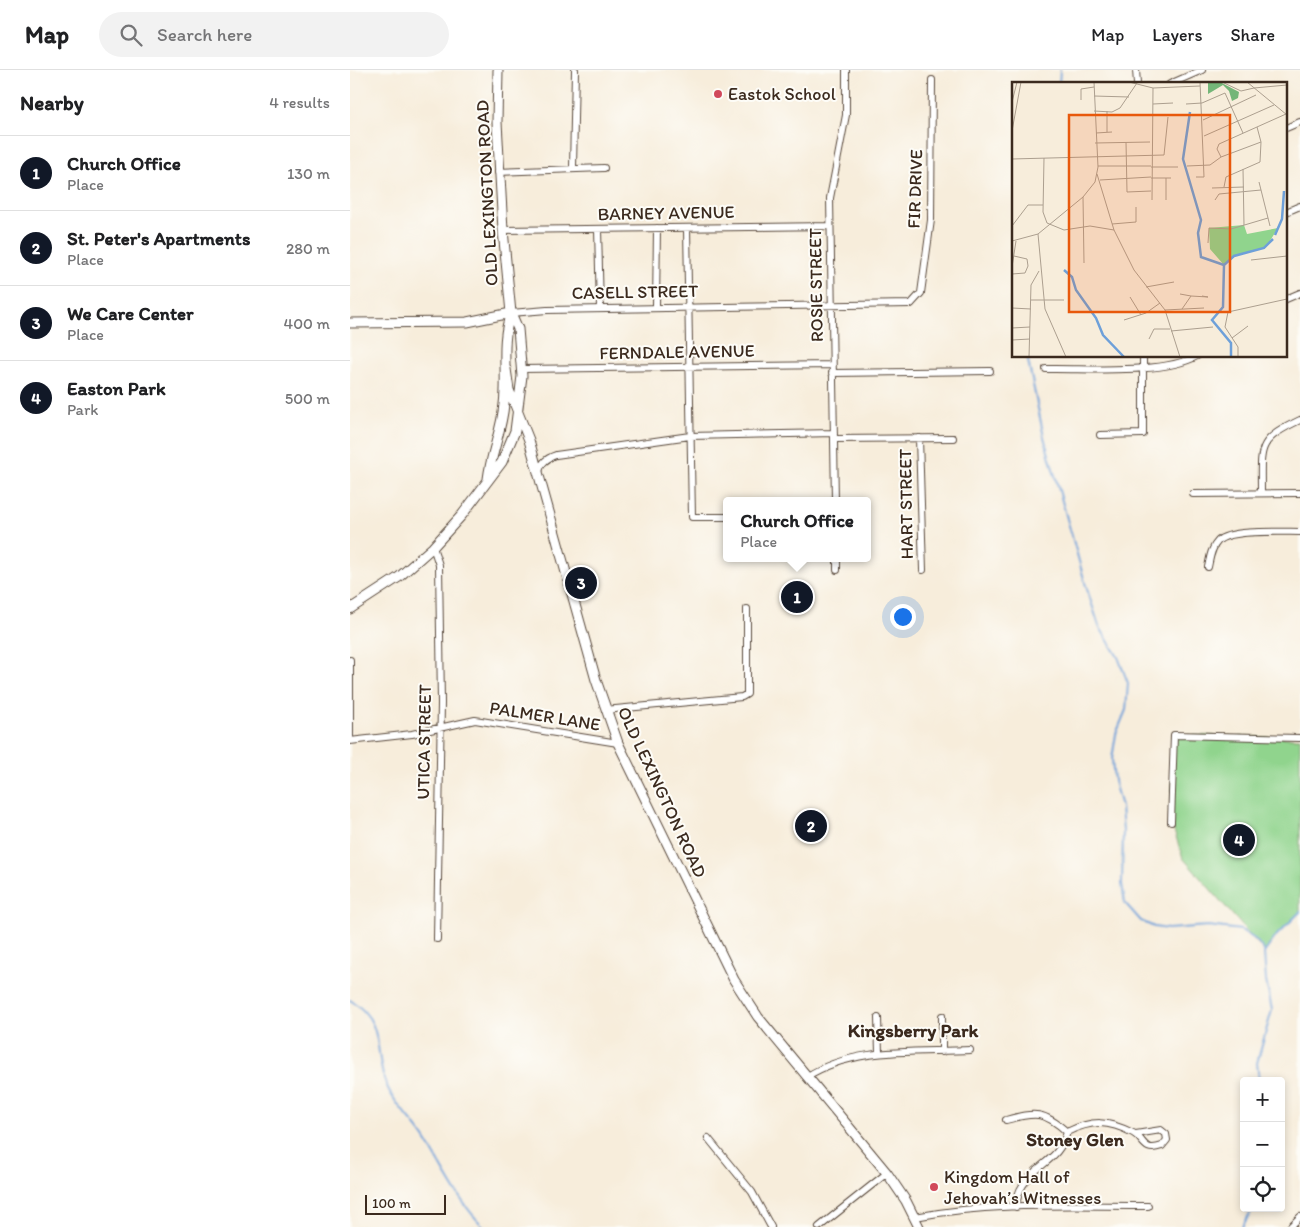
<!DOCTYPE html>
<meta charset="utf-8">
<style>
:root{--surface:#fff;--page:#f2f2f2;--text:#202124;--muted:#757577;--line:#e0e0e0;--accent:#111827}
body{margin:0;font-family:Itim,sans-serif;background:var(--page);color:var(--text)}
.controls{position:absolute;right:15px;bottom:15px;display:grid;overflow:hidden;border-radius:5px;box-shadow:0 2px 8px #0003}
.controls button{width:45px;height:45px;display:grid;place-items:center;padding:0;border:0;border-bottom:1px solid var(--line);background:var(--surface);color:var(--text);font:25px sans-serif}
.scale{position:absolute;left:15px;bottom:12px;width:81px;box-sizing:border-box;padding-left:5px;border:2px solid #3b2a1e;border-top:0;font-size:14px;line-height:18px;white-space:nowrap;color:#3b2a1e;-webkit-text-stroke:4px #fdfcf7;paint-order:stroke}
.you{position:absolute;left:552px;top:546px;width:18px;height:18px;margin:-12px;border:4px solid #fff;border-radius:50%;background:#1a73e8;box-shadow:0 0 0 8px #1a73e833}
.badge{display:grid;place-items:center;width:32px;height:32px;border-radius:50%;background:var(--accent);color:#fff;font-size:16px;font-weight:700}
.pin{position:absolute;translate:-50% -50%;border:2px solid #fff;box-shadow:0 1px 5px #0006}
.popup{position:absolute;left:373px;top:427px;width:148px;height:65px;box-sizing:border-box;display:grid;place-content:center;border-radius:5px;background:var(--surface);filter:drop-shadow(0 1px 4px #0005);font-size:16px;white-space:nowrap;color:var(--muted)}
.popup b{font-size:19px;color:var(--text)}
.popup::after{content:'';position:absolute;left:50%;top:100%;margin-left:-10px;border:10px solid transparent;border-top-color:var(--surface)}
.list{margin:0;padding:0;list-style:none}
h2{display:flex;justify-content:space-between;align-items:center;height:65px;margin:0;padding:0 20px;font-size:21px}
h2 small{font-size:16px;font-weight:400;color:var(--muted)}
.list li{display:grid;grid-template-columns:32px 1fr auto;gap:15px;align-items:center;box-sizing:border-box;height:75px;padding:0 20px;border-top:1px solid var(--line)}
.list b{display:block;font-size:19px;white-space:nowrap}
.list p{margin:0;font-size:16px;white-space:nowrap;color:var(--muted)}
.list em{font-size:16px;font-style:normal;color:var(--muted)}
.icon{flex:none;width:28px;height:28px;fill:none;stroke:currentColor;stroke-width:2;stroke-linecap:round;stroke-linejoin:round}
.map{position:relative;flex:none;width:950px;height:1157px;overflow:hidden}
header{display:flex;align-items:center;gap:30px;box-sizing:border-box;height:70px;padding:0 25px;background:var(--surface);border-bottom:1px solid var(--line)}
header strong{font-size:24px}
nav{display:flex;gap:28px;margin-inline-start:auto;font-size:18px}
.search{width:350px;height:45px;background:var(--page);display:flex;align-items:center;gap:12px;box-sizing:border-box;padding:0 18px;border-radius:28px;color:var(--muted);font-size:19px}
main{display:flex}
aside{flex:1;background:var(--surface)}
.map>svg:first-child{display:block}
.green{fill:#90d48d;stroke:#667f56}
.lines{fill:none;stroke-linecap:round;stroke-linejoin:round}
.stream{stroke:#6ea0d9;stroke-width:2}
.street-casing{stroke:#57473a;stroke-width:8}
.secondary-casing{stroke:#57473a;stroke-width:11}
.street{stroke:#fff;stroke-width:6}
.secondary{stroke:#fff;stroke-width:9}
.poi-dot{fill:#d1495b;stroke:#fdfcf7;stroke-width:2}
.labels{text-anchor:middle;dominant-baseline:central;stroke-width:4;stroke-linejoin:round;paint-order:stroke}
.poi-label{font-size:18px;fill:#3b2a1e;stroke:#fdfcf7;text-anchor:start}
.street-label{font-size:18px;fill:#3b2a1e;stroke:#fdfcf7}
.neighbourhood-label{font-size:19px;font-weight:bold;fill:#3b2a1e;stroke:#fdfcf7}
.inset-river{fill:none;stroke:#6ea0d9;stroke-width:2.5}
.inset-road{fill:none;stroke:#ac9f8f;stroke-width:1}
.view{fill:#e8590c;fill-opacity:0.15;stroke:#e8590c;stroke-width:2.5}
.inset-edge{fill:none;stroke:#3b2a1e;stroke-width:2.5}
</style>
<header>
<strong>Map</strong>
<div class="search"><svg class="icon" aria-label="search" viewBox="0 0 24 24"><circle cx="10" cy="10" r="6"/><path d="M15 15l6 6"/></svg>Search here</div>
<nav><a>Map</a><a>Layers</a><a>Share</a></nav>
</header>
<main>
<aside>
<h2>Nearby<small>4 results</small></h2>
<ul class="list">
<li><span class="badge">1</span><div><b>Church Office</b><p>Place</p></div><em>130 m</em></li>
<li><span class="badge">2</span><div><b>St. Peter's Apartments</b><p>Place</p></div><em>280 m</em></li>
<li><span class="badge">3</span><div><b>We Care Center</b><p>Place</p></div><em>400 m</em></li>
<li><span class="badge">4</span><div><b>Easton Park</b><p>Park</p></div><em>500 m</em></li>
</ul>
</aside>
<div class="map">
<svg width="950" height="1157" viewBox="0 0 950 1157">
<rect width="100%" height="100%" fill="#fdfcf7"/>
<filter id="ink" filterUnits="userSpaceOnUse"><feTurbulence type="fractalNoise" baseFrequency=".02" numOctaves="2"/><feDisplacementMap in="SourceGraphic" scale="10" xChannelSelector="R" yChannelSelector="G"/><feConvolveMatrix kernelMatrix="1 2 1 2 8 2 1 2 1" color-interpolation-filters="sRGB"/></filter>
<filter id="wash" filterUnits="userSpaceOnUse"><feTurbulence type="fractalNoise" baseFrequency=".0096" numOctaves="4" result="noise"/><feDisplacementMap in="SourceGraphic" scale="20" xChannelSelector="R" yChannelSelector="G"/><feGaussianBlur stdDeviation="1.12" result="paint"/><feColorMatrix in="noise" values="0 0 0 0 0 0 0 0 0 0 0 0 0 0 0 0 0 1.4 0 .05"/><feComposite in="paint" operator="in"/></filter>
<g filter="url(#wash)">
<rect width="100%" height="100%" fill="#f7eddb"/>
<path class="green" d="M824 665 950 668V842L927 865 915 882 833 788 821 752Z"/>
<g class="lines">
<path class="stream" d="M709 14 710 0
M677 286 694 367 736 516 749 556 768 587 778 613 776 640 766 664 762 689 764 711 771 737 773 761 772 814 775 833 791 851 804 857 818 859 858 856 891 860 906 870 915 882
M0 930C40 954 20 989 41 1024 50 1040 65 1053 75 1069 94 1099 108 1132 134 1157
M909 1011 907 993 922 940 916 911 914 883 927 865 950 842
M892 1157 903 1138"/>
</g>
</g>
<g filter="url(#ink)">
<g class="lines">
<defs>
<path id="street" d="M786 0 787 14
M820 14 852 0
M936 58 950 52
M223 98 225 0
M148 102 254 98
M936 142 950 136
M337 158 342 447H377
M248 159 250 239
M153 160 480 156
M936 229 950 223
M306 237 307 158
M161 243 197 240 561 234 571 223 581 150 582 10
M172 299 482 295
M696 299C737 298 812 305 847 286
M482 303 640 301
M750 365 793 364V286
M569 368 573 500
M484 369 603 368
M189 403C190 393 197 388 206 385L340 366 484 363
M911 423C911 377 906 371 950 350
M843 424 950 423
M485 431 480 128 496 45V0
M83 477 89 495 91 633 87 869
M487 488V500
M858 497C860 488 861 478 868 471 879 459 932 462 950 462
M0 590V671
M255 640 392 627 397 624V539
M0 671 62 664 125 650 268 673
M821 752 824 665 950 668
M528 948 529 983
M592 982V946
M456 1007C505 976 565 983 620 980
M656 1050C685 1042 694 1041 717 1062 709 1091 687 1093 673 1115 668 1122 667 1129 666 1137
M717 1062C742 1050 758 1050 783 1063 795 1069 792 1083 812 1076L817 1070 816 1064 811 1060 786 1064
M358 1068 402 1122 421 1157
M565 1147C641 1132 721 1136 798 1136
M469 1157 537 1103
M940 1157 950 1147"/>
<path id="secondary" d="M0 253 117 252 161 243
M156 299 159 320 179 370 246 610 268 673 384 910 408 947 537 1103 556 1131 569 1157
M138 409C141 383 152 360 154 334 158 304 150 272 161 243
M0 539 49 507 83 477 112 445 152 392 165 361 172 306 168 259 161 243 153 160 147 52 148 0"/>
</defs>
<use href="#street" class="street-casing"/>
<use href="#secondary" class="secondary-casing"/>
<use href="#street" class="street"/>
<use href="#secondary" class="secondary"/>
</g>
</g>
<g class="poi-dot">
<circle cx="368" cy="24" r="5"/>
<circle cx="584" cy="1117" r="5"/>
</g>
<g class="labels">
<g class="poi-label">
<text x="378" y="24">Eastok School</text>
<text x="594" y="1107">Kingdom Hall of<tspan x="594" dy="21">Jehovah’s Witnesses</tspan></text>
</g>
<g class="street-label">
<text transform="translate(565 119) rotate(-88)">FIR DRIVE</text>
<text transform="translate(137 123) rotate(-93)">OLD LEXINGTON ROAD</text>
<text transform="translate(316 143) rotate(-1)">BARNEY AVENUE</text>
<text transform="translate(466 215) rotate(-91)">ROSIE STREET</text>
<text transform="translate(285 222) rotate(-1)">CASELL STREET</text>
<text transform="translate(327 282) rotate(-1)">FERNDALE AVENUE</text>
<text transform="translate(556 434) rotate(-91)">HART STREET</text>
<text transform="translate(195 646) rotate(9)">PALMER LANE</text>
<text transform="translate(74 672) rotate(-89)">UTICA STREET</text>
<text transform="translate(312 722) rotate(65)">OLD LEXINGTON ROAD</text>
</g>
<g class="neighbourhood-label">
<text x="563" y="960">Kingsberry Park</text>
<text x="725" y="1069">Stoney Glen</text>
</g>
</g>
<g transform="translate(662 12)">
<rect width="275" height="275" fill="#f7eddb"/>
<path d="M232 143 235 152 266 146 254 165 222 174 212 183 198 167 197 146Z" fill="#90d48d"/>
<path d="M196 0H208L227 10 226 16 220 19 217 9 211 3 196 12Z" fill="#74b678"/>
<path class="inset-river" d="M178 30 171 77 189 138 186 151 189 175 212 183M263 153 270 137 272 109M52 188 60 195 64 208 84 236 91 253 112 275M219 275V261L200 238 211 225 212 183 222 174 252 166 261 157"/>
<path class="inset-road" d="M117 0 141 6 188 4M210 0 229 9 242 6M235 0 275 33M242 6 275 3M82 14 117 15M69 18V7L82 5M0 20 5 0M141 22 161 21M174 22 190 21 213 11 231 51M82 29 100 30 108 26 125 1M191 38 244 13M0 49 9 0M95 50V29M84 51 100 50M192 54 262 23M114 60 115 110 139 109M83 61 138 60M209 75 205 67 207 62 274 32M32 76 31 130 35 141 52 148 78 144 102 148M0 77 152 73 156 35M86 84H139M175 84 198 83 209 75 249 60M139 85H166M231 87 232 143M85 92 102 148 122 188 153 228 168 275M184 95H192L188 0M139 96H159M154 96V118M88 98 139 95M247 100 258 144M212 105 214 95 248 80 249 60 245 45M200 106 232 105M71 115 72 181M140 118 141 6M203 118 207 112 249 108M57 127V148M100 142 124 140V125M0 144 16 123H31M26 152 33 227 54 275M0 159 26 152 71 115 83 100 86 85 82 0M196 161 197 146 219 147 256 136M239 178 275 174M0 185 4 159M0 192 13 191 16 184 15 177 2 174M134 205 162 200M168 212 179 214 170 227M179 214 196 215 190 214M118 215 129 233M19 218H52M0 226 19 227M153 228 192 226M112 238 134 231 148 221M0 246 18 245M159 249 201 245M220 256 236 244M137 257 142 247H158M0 258 18 257M17 275 19 203 27 189M226 275V265L213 245 216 230 275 217"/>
<path class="view" d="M57 33H218V230H57Z"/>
<rect width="275" height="275" class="inset-edge"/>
</g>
</svg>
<div class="controls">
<button>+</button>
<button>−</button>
<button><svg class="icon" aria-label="locate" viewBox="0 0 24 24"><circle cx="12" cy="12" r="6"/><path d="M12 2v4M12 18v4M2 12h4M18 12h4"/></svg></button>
</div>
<div class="scale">100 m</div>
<div class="you"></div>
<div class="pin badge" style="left:447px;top:527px">1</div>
<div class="popup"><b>Church Office</b>Place</div>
<div class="pin badge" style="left:461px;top:756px">2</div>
<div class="pin badge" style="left:231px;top:513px">3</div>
<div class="pin badge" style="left:889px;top:770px">4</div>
</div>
</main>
